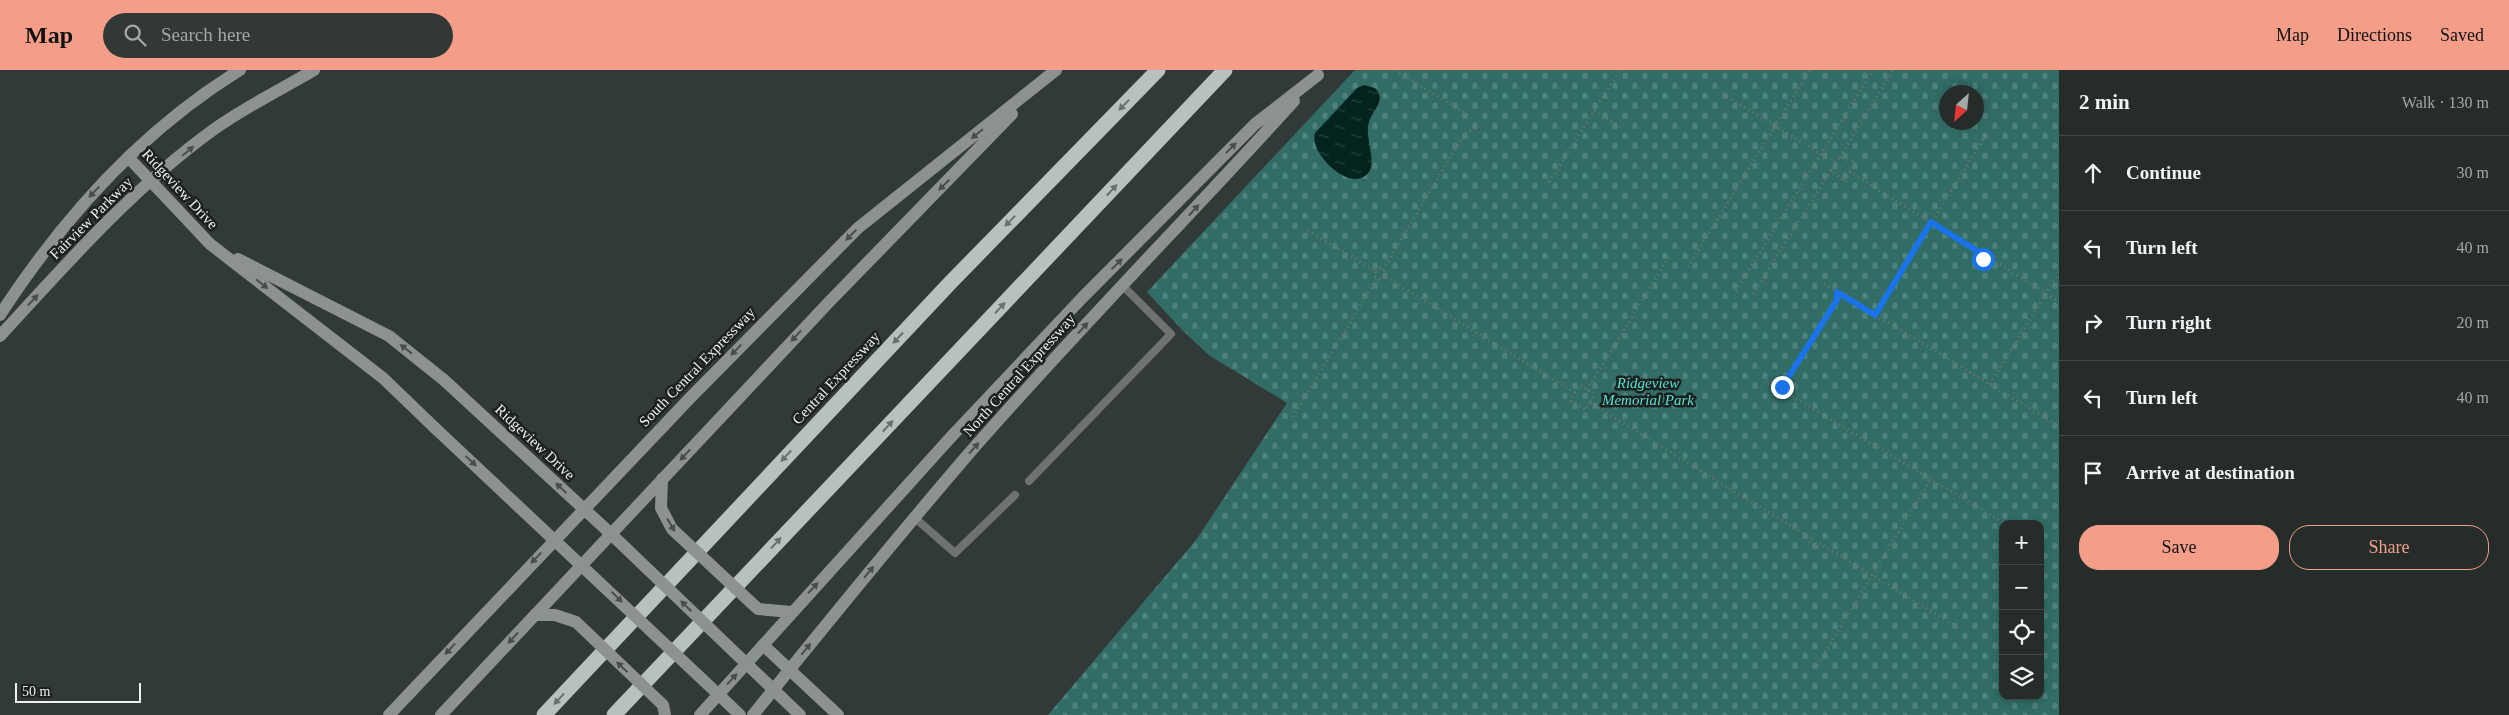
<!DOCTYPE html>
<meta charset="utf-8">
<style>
:root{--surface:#252c2a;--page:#313836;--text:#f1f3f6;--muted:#a3a7a8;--line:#424847;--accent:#f49e8a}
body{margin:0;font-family:"Times New Roman",serif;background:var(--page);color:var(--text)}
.controls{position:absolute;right:15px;bottom:15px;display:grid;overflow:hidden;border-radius:10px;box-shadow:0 2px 8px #0003}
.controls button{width:45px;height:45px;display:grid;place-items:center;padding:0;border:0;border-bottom:1px solid var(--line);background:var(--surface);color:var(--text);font:25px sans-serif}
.compass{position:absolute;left:1939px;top:15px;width:45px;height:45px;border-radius:50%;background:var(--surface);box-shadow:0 2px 8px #0003;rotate:207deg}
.scale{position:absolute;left:15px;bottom:12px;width:126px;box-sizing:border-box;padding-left:5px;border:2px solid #edf2f1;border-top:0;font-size:14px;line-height:18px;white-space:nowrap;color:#edf2f1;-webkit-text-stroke:4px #1c201f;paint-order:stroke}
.stop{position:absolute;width:15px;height:15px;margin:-11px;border:4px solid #1a73e8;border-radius:50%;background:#fff}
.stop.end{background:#1a73e8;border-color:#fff;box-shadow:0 1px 5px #0008}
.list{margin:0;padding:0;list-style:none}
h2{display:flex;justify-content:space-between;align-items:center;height:65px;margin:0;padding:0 20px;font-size:21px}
h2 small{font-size:16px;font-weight:400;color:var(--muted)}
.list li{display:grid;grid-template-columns:32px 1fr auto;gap:15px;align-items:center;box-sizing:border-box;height:75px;padding:0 20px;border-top:1px solid var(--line)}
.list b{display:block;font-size:19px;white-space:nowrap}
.list em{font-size:16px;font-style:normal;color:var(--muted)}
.actions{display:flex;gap:10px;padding:15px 20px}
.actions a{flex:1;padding:11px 0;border:1px solid var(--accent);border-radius:20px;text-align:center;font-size:18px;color:var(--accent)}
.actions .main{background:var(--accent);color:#111}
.icon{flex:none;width:28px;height:28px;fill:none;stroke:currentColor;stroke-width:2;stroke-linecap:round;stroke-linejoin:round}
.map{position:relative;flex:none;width:2059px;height:645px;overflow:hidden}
header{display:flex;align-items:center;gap:30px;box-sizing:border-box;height:70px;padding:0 25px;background:var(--accent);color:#111}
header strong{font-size:24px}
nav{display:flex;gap:28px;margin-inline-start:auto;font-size:18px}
.search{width:350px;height:45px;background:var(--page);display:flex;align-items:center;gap:12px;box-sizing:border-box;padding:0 18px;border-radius:28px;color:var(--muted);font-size:19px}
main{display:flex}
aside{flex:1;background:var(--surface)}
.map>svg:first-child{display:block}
.cemetery{fill:url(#cemetery-stones);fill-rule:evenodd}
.water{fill:url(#water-ripples)}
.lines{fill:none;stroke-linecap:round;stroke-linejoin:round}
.path{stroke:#6d7473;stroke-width:3;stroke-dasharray:1 4;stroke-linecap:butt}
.lane{stroke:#6e7271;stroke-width:8}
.secondary{stroke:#8b9291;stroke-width:12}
.highway{stroke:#b7c1bf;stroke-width:15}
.secondary-bridge{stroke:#8b9291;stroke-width:12}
.oneway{fill:#6a706f}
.oneway2{fill:#484e4d}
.route{stroke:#1a73e8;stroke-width:6}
.labels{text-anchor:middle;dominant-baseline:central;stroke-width:5;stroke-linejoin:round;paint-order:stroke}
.street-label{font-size:15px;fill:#edf2f1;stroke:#1c201f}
.park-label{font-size:15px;font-style:italic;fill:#53e2d1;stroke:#1c201f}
</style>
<header>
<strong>Map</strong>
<div class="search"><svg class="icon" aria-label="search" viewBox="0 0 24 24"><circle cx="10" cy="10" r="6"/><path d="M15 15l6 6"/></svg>Search here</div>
<nav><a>Map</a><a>Directions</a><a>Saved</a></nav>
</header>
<main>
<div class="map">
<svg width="2059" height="645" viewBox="0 0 2059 645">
<defs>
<pattern id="cemetery-stones" width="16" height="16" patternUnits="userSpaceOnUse" patternTransform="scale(1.25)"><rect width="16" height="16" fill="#316d65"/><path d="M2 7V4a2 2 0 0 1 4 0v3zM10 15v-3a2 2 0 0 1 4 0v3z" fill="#4f827c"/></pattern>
<pattern id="water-ripples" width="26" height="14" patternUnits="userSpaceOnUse" patternTransform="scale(1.25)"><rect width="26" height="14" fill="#03231f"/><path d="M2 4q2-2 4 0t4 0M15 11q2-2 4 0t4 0" fill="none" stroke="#284340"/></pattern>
</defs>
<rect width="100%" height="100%" fill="#313a38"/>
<path class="cemetery" d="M1355 0H2059V645H1048L1196 470 1287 333 1210 286 1183 261 1147 222ZM1946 22H1976V52H1946ZM2003 454H2040V626H2003Z"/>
<path class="water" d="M1364 15 1375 18C1387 31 1373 39 1369 52 1363 70 1383 100 1361 108 1342 115 1309 81 1315 63L1357 18Z"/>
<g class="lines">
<path class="path" d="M1395 0 1476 50
M1723 24 1836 93 1831 100 1845 112 1850 102 1985 186 1983 189 1990 194 1993 190 2059 232
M1594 41 1620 57
M1840 87 1893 0
M1836 93 1840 87 1856 93 1850 102
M1549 112 1620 0
M1308 161 1376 201 1374 206 1381 210 1384 206 1575 323 1571 331 1586 340 1590 333 1812 469 1809 473 1817 477 1819 473 1957 557
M1985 186 1988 181 1995 186 1993 190
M1688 197 1810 0
M1383 200 1461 69 1467 62 1476 58
M1376 201 1378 198 1386 202 1384 206
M1824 214 2059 356
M1736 221 1873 0
M1753 224 1831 100
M1875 245 1987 63
M1766 311 2006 454
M1990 314 2059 202
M1780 317 1785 315 1835 233 1837 222
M1587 320 1670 185
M1575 323 1580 315 1595 324 1590 333
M1293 347 1377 208
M1817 595 1931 409"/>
<path class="lane" d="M1029 411 1171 264 1123 216
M915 448 955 483 1015 425"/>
<path class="secondary" d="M128 87 210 174 383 308 435 358
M238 189 389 266 444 310
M0 245C63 148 141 61 240 0
M0 266C66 194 134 117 213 60 245 37 280 20 314 0
M719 625 740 645
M389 645 691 327 858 158 1056 0
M441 645 830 231 1012 44
M700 645 951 367 1082 228 1255 54 1318 5
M753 645C823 558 893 472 965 388 1071 266 1185 151 1294 31"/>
<path class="highway" d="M544 645 950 213 1158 0
M614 645 1225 0"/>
<path class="secondary-bridge" d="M444 310 610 463 800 645
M435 358 719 625
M662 409 661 438 672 459 758 539 791 542
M535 545H555L576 552 663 635 665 645
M763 575 838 645"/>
</g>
<defs><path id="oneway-solid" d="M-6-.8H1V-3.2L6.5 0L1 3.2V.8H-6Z" transform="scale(1.25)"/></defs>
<g class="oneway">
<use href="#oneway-solid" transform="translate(1124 35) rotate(134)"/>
<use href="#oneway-solid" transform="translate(1112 120) rotate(-47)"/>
<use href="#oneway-solid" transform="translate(1010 151) rotate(134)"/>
<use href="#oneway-solid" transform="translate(1000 238) rotate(-47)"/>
<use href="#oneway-solid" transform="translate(898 268) rotate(133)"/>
<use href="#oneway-solid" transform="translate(888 356) rotate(-47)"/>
<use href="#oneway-solid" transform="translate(786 386) rotate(133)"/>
<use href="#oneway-solid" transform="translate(776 473) rotate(-47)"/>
<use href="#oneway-solid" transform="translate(559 629) rotate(133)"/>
</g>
<g class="oneway2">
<use href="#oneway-solid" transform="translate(977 64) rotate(141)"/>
<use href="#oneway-solid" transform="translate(1231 78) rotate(-45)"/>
<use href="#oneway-solid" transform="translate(188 81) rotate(-40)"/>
<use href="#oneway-solid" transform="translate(944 115) rotate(135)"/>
<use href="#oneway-solid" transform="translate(94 122) rotate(134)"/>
<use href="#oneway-solid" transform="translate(1194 140) rotate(-47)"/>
<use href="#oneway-solid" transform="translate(851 165) rotate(135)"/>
<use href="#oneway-solid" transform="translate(1117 194) rotate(-45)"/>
<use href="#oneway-solid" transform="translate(262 214) rotate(38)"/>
<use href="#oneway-solid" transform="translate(33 230) rotate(-47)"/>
<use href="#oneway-solid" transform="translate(1083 258) rotate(-47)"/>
<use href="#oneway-solid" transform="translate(796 266) rotate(133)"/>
<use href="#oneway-solid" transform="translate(406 279) rotate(-142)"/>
<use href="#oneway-solid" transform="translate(736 280) rotate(134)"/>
<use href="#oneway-solid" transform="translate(974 378) rotate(-48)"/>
<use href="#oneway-solid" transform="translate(685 385) rotate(133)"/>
<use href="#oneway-solid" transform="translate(471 391) rotate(43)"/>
<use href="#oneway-solid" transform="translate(561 418) rotate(-137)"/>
<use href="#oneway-solid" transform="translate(671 455) rotate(59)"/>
<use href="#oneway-solid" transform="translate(536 488) rotate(134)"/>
<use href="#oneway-solid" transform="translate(869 502) rotate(-50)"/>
<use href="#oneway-solid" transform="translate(813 518) rotate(-47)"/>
<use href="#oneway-solid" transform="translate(617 527) rotate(44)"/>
<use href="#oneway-solid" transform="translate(686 536) rotate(-136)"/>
<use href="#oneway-solid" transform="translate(513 568) rotate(133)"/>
<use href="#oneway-solid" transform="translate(450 579) rotate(133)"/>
<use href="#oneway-solid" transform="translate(806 579) rotate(-51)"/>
<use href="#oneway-solid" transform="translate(622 597) rotate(-137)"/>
<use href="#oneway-solid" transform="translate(732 609) rotate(-48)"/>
</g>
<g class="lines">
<path class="route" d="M1782 317 1837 230V222L1875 245 1931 152 1985 186 1983 189"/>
</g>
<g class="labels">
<g class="street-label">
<text transform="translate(180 119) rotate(47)">Ridgeview Drive</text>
<text transform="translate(91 148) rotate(-45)">Fairview Parkway</text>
<text transform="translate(697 297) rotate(-46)">South Central Expressway</text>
<text transform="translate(1019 305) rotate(-48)">North Central Expressway</text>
<text transform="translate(836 308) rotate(-47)">Central Expressway</text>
<text transform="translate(535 372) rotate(43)">Ridgeview Drive</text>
</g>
<g class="park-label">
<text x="1648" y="313">Ridgeview<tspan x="1648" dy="17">Memorial Park</tspan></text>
</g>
</g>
</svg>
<div class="controls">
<button>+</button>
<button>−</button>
<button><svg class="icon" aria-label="locate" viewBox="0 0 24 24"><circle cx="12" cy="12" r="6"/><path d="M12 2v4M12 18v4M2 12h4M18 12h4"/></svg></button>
<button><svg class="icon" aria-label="layers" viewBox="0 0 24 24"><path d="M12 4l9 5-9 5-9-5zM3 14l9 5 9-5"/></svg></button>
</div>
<svg class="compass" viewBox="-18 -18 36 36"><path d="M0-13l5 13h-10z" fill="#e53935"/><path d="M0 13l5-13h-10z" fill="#a3a7a8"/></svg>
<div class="scale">50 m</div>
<div class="stop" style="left:1983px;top:189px"></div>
<div class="stop end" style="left:1782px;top:317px"></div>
</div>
<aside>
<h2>2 min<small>Walk · 130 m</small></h2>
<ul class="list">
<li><svg class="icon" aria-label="ahead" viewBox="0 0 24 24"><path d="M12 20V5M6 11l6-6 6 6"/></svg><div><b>Continue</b></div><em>30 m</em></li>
<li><svg class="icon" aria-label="left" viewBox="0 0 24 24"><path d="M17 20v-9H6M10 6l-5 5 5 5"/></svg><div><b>Turn left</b></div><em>40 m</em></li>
<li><svg class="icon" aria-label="right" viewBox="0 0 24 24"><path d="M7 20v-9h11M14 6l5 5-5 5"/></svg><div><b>Turn right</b></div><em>20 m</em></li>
<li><svg class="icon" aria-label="left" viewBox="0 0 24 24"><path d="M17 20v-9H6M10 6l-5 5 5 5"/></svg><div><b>Turn left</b></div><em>40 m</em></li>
<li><svg class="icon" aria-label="arrive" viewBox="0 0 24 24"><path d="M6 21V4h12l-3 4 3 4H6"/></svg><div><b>Arrive at destination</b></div></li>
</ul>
<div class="actions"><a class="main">Save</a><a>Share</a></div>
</aside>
</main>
